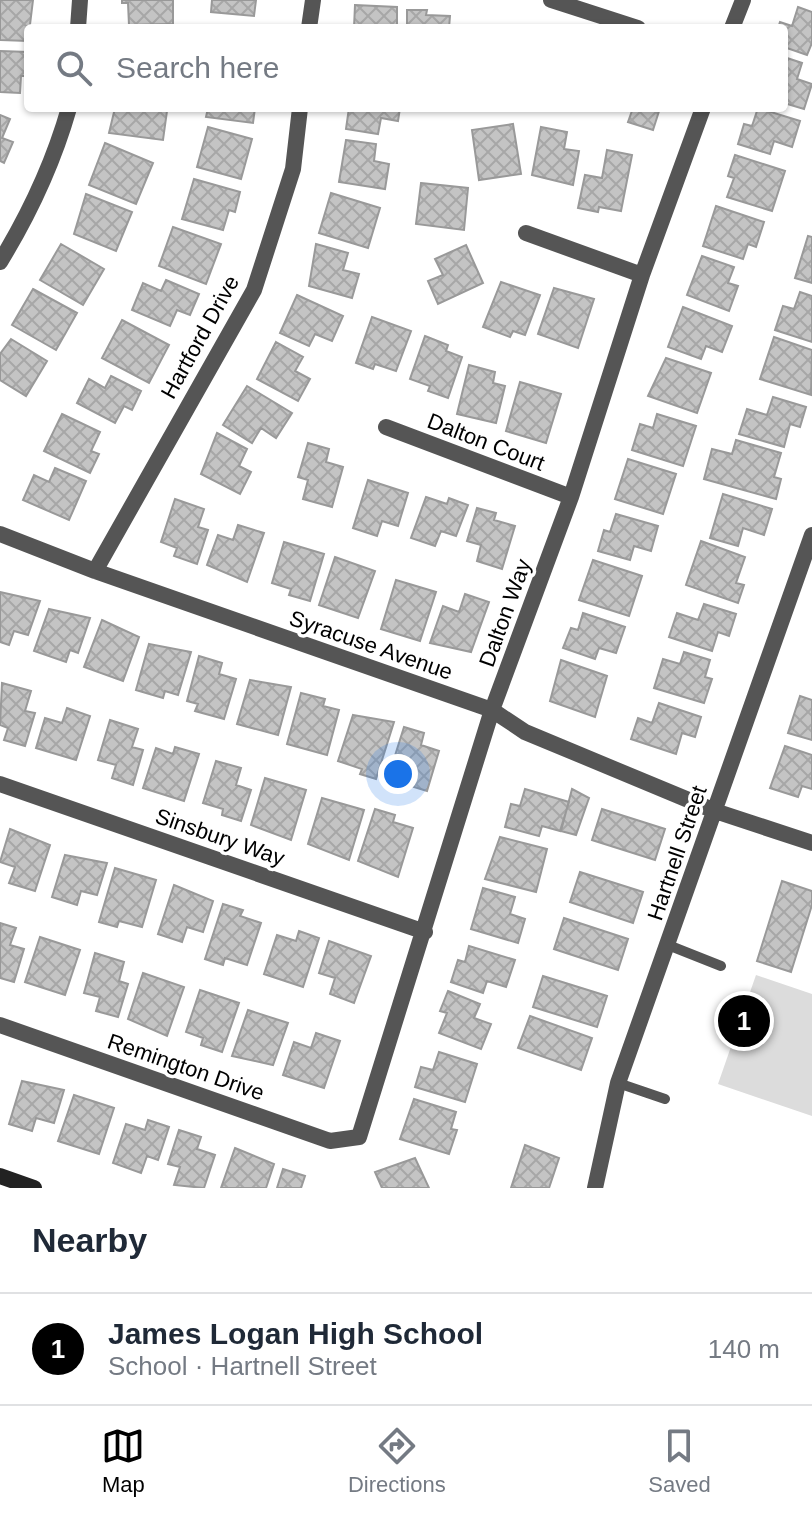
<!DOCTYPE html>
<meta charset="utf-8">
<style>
:root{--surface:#fff;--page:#f6f6f7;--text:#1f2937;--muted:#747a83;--line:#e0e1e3;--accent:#000}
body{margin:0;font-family:Arial,sans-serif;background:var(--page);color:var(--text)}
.you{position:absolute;left:398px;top:774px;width:28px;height:28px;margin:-20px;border:6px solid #fff;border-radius:50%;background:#1a73e8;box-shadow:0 0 0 12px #1a73e833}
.badge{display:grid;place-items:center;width:52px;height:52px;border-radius:50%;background:var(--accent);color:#fff;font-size:26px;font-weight:700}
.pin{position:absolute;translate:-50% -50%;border:4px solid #fff;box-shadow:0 2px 8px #0006}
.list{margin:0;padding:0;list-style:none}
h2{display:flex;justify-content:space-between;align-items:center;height:104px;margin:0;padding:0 32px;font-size:34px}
h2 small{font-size:26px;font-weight:400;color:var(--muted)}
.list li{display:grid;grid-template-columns:52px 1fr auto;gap:24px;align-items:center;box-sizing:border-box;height:112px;padding:0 32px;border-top:2px solid var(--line)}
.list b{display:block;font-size:30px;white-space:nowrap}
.list p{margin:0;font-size:26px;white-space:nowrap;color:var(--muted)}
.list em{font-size:26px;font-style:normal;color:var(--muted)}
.icon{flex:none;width:44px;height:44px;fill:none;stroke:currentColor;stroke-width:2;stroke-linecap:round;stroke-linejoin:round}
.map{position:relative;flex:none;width:812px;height:1188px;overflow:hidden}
.search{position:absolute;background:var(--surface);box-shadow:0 2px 6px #0004;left:24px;right:24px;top:24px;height:88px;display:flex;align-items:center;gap:20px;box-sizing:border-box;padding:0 28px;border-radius:8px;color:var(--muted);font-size:30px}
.sheet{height:216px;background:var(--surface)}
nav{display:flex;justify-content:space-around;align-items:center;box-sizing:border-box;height:112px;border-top:2px solid var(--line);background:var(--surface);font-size:22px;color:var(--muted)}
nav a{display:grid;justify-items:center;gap:4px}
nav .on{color:var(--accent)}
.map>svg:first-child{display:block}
.green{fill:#dcdcdc}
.building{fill:url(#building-cross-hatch);stroke:#999;stroke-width:2}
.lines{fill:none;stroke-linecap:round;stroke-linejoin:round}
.service{stroke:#555;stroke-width:10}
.minor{stroke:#555;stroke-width:16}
.secondary{stroke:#222;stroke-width:16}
.labels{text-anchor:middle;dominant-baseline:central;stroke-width:7;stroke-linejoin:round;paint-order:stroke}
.street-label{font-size:22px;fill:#000;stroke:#fff}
</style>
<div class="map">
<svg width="812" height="1188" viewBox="0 0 812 1188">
<defs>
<pattern id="building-cross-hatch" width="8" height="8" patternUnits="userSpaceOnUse" patternTransform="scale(2)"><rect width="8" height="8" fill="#c4c4c4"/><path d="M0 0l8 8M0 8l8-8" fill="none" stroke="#a7a7a7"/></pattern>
</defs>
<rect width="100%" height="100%" fill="#fff"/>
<path class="green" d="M756 975 812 994V1116L718 1084Z"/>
<path class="building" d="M0 0H33L28 41 0 40Z
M122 0H173V24L129 25 128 3H122Z
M212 0H256L254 16 211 12Z
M355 5 397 7V28H354Z
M798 7 812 12V43L807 55 784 47V28H778L780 22 792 26Z
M407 10H427L426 15 450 16 449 28H407Z
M0 51 28 52V76H21L20 93 0 92Z
M784 57 802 63 797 79 812 84 804 109 784 103Z
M115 108 167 111 163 140 109 133Z
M208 108H255L253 123 206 117Z
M349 108 355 109 400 108 398 121 381 118 378 134 346 129Z
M633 108H660L653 130 628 122Z
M758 108 800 121 792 147 774 141 770 154 738 144 744 124 752 126Z
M0 115 10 119 2 138 13 142 4 163 0 161Z
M513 124 521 174 479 180 472 130Z
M208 127 252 139 241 179 197 167Z
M541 127 567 132 564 149 579 151 573 185 532 175Z
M346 140 376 144 374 161 389 164 385 189 339 182Z
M105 143 153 163 136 204 89 185Z
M607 150 632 155 621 211 599 207 598 212 578 208 585 175 602 178Z
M735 155 785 171 772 211 727 197 734 178 728 176Z
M194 179 240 192 235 212 229 210 223 230 182 219Z
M421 183 468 188 464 230 416 224Z
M331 193 380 208 368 248 319 233Z
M86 194 132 212 116 251 74 234Z
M716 206 764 222 756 247 748 244 743 259 703 246Z
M173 227 221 244 206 284 159 266Z
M808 236 812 237V283L795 278Z
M61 244 104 269 83 305 40 280Z
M316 244 348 253 343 270 359 274 352 298 309 286Z
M466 245 483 283 438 304 428 281 443 275 435 259Z
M702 256 734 267 728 283 738 286 729 311 687 295Z
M166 280 199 294 190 315 177 310 170 326 132 310 143 283 161 291Z
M501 282 540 295 525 335 513 331 510 337 483 327Z
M554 288 594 299 578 348 538 334Z
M33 289 77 313 56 350 12 325Z
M800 292 812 296V342L775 330 783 306 794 309Z
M297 295 343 316 332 341 315 334 309 346 280 333Z
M683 307 732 326 722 352 706 346 701 359 668 347Z
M372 317 411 331 396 371 375 364 373 369 356 363Z
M122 320 169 345 149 383 102 358Z
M425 336 448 345 446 351 462 357 448 398 428 391 430 386 410 379Z
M774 337 812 350 811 395 760 379Z
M11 339 47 361 26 396 0 380V354Z
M276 342 303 357 295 371 310 379 298 401 257 379Z
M666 358 711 373 697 413 648 396Z
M469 365 495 372 493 383 505 386 496 423 457 414Z
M111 376 141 391 132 410 124 406 115 423 77 403 89 379 105 388Z
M520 382 561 394 546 443 506 431Z
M247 386 292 413 276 438 261 428 252 443 223 425Z
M773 397 806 407 800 427 790 424 784 447 739 434 747 409 767 415Z
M62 414 100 432 91 451 99 454 90 473 44 451Z
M657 414 696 426 683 466 632 450 640 424 653 428Z
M217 433 247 449 239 466 251 472 240 494 201 474Z
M736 440 781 453 774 477 781 479 776 499 704 479 712 449 732 454Z
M308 443 329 449 326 462 343 467 332 507 303 499 308 480 298 477Z
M628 459 676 474 663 514 615 499Z
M55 468 86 481 69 520 23 500 34 475 49 482Z
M368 480 408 493 398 526 382 521 377 536 353 528Z
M723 494 772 509 764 535 743 528 738 546 710 538Z
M426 497 447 504 449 498 468 505 456 536 441 531 435 546 411 538Z
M175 499 204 509 198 527 208 530 197 564 174 556 177 548 161 542Z
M477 508 496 513 494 520 515 526 502 569 477 561 481 545 467 541Z
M616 514 658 526 651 551 634 546 630 560 598 551 604 530 610 532Z
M238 525 264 533 247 582 207 565 218 535 233 540Z
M701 541 745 557 736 583 744 585 738 603 686 585Z
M284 542 324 554 310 601 289 595 291 589 272 583Z
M335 557 375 571 358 618 319 605Z
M593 560 642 576 629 616 579 600Z
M396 580 436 592 420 641 381 629Z
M0 592 40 601 28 635 14 631 9 645 0 642Z
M465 594 489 602 471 652 430 643 443 606 459 612Z
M704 604 736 614 729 636 718 632 712 651 669 637 677 613 698 620Z
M49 609 90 618 78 653 70 650 66 662 34 651Z
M583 613 625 627 616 653 599 648 595 659 563 648 571 628 578 630Z
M102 620 139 637 123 681 84 667Z
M149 644 191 652 178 695 165 691 163 698 136 690Z
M684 652 710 660 705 677 712 679 704 703 654 688 663 659 680 664Z
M199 656 222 663 219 674 236 679 224 719 195 711 198 704 187 701Z
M561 660 607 676 595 717 550 701Z
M250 680 291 687 278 735 237 724Z
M2 683 31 691 25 711 35 713 25 746 4 740 8 728 0 725Z
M301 693 325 699 323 706 339 710 327 755 287 744Z
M800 696 812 700V740L788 733Z
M659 703 701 717 695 737 682 733 676 754 631 739 638 718 652 723Z
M67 708 90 716 76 760 36 748 45 718 62 723Z
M353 715 394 722 376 779 360 774 362 769 338 761Z
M110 720 138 729 132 747 143 750 133 785 112 778 116 765 98 760Z
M404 727 424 733 421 745 439 751 427 791 398 782 404 764 393 762Z
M785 746 812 755V789L802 786 798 797 770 788Z
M175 747 199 754 184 801 143 788 156 748 173 754Z
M216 761 241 768 236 785 251 790 241 821 222 815 223 809 203 803Z
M265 778 306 790 291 840 251 825Z
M525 789 569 802 560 831 542 826 539 836 505 827 511 804 520 806Z
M572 789 589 798 576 835 561 831Z
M322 798 364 810 349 860 308 844Z
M375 809 395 815 393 822 413 828 398 877 358 861Z
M602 809 665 829 655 860 592 840Z
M10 829 50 845 35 891 9 883 15 867 0 862Z
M500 837 547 849 536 892 485 879Z
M65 855 107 863 97 895 81 891 77 905 52 897Z
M115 868 156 880 142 927 119 921 117 927 99 922Z
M580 872 643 892 633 923 570 902Z
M782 881 812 891V905L791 972 757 961Z
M174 885 213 901 203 932 187 927 182 942 158 934Z
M483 888 515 897 510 914 525 919 518 943 471 929Z
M223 904 243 910 240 916 261 923 247 965 225 958 223 965 205 959Z
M564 918 628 939 618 970 554 949Z
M0 923 16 928 10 945 24 949 14 982 0 978Z
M299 931 319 938 303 987 264 974 277 935 296 941Z
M40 937 80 950 65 995 25 982Z
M329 941 371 956 354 1003 330 994 335 978 319 973Z
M469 946 515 960 506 987 487 981 483 993 451 982 458 960 465 962Z
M95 953 124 962 119 981 128 984 118 1017 96 1011 100 997 84 993Z
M143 973 184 987 167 1036 128 1019Z
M543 976 607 996 597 1027 533 1007Z
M200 990 239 1003 222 1052 201 1045 203 1038 186 1032Z
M448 991 480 1004 474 1018 491 1024 481 1049 439 1033 447 1013 440 1011Z
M248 1010 288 1023 273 1065 232 1056Z
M530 1016 592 1038 581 1070 518 1048Z
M316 1033 340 1041 324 1088 283 1075 294 1042 311 1048Z
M439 1052 477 1064 465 1102 415 1087 421 1067 433 1070Z
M22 1081 64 1090 54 1123 36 1118 32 1131 9 1124Z
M74 1095 114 1108 99 1154 58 1141Z
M414 1099 456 1112 451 1129 457 1130 449 1154 400 1139Z
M148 1120 169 1127 158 1160 147 1156 141 1173 113 1163 126 1124 145 1130Z
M179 1130 201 1137 197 1149 215 1155 204 1188 174 1185 180 1167 168 1164Z
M525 1145 559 1158 549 1188H511Z
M235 1148 274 1164 266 1188H221Z
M415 1158 429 1188H382L375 1172Z
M283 1169 305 1176 301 1188H277Z"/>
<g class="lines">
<path class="service" d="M668 945 721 966
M618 1083 665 1099"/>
<path class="minor" d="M551 0 638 28
M78 28 80 0
M309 28 313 0
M732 28 743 0
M526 233 642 275
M0 262C30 213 53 164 69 108
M386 427 571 497
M0 534 95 571 492 710 525 732 715 811 812 843
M95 571 254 290 293 169 300 108
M0 784 425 932
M0 1025 330 1141 359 1137 492 710 571 497 642 275 703 108
M595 1188 618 1083 812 535"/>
<path class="secondary" d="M0 1176 34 1188"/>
</g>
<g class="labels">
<g class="street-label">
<text transform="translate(200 337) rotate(-61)">Hartford Drive</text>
<text transform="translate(486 442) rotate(21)">Dalton Court</text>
<text transform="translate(505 613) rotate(-70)">Dalton Way</text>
<text transform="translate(371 645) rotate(19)">Syracuse Avenue</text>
<text transform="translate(220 837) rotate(19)">Sinsbury Way</text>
<text transform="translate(677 853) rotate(-71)">Hartnell Street</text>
<text transform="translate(186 1067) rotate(19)">Remington Drive</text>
</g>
</g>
</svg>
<div class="you"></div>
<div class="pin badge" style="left:744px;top:1021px">1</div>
<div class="search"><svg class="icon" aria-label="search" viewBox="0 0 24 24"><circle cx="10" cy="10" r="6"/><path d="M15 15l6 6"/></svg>Search here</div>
</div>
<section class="sheet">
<h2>Nearby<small></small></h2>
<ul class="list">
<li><span class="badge">1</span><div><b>James Logan High School</b><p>School · Hartnell Street</p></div><em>140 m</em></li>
</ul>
</section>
<nav>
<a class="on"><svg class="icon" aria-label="map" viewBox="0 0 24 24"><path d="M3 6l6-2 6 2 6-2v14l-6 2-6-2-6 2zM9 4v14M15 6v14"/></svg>Map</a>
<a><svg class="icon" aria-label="directions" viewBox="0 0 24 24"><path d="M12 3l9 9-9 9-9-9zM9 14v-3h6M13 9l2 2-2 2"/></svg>Directions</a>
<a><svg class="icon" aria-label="saved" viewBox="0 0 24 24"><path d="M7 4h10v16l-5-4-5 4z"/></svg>Saved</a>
</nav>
